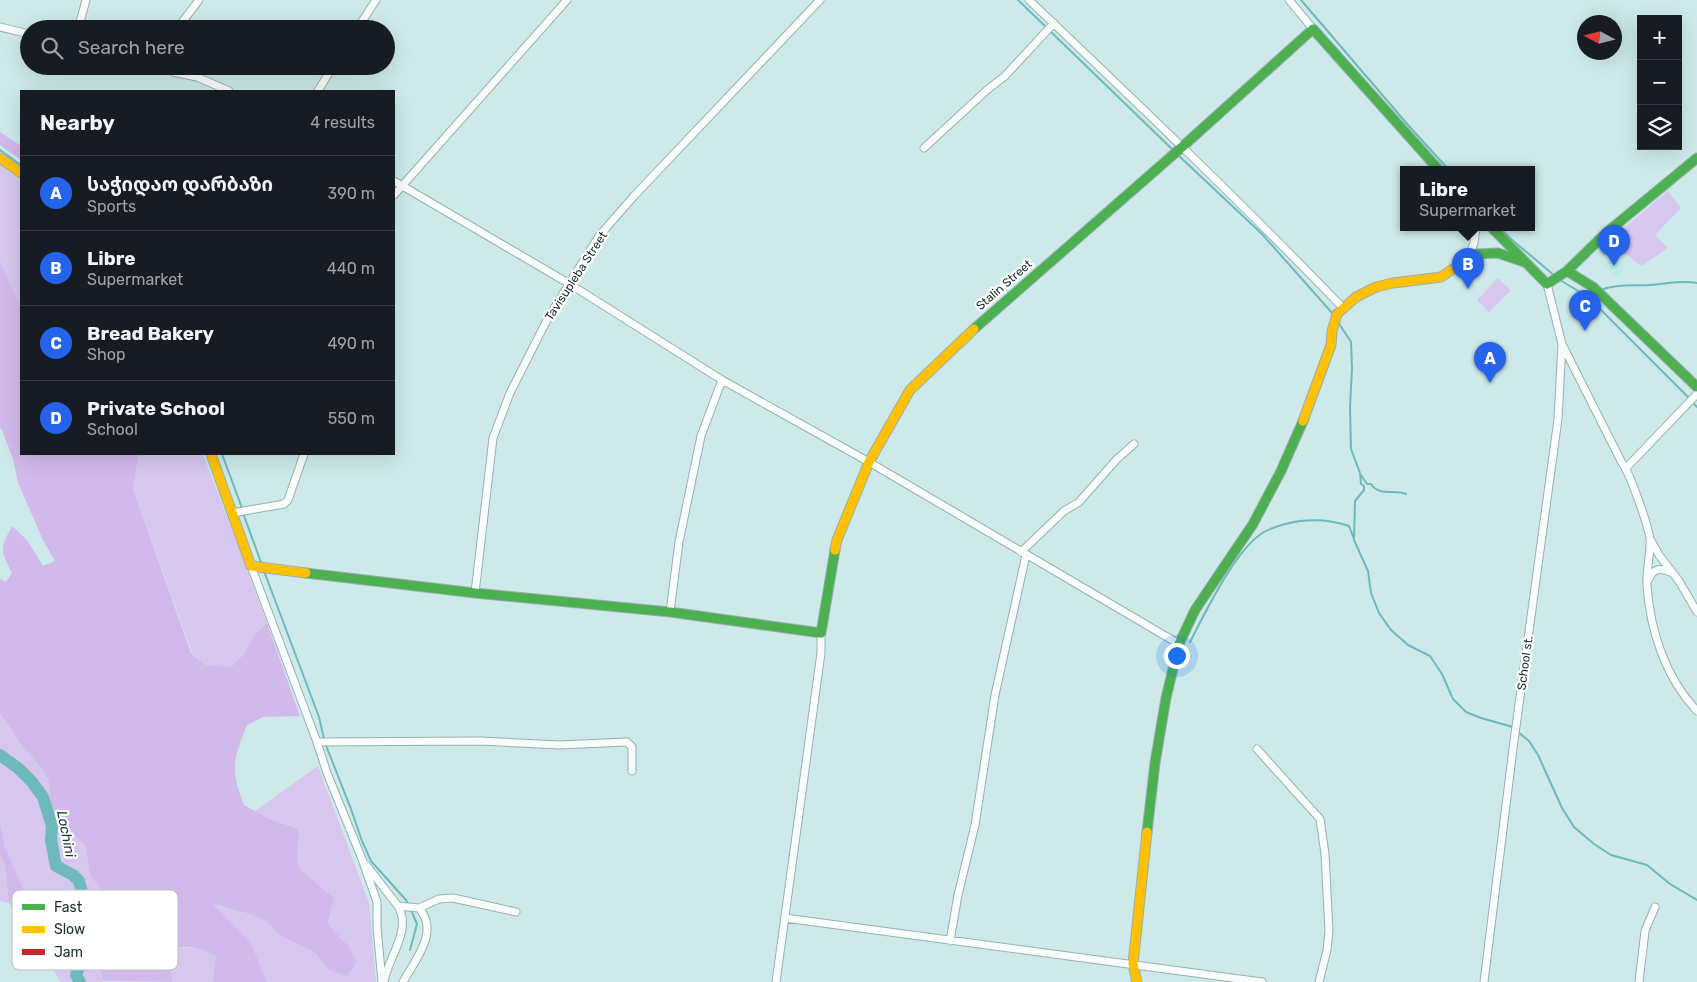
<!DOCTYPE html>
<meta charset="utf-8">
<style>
:root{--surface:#171b24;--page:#20242c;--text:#f1f3f6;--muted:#9ea1a6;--line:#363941;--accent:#2563eb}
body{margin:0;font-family:Rubik,"Noto Sans Georgian",sans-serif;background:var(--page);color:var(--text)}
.controls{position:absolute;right:15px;top:15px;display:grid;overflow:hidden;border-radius:0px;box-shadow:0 5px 20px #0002}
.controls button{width:45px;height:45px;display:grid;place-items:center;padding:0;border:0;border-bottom:1px solid var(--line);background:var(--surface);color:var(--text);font:25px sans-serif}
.compass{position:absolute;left:1577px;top:15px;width:45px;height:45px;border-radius:50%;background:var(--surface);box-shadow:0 5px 20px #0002;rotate:277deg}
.you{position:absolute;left:1176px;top:655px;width:18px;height:18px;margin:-12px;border:4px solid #fff;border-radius:50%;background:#1a73e8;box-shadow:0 0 0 8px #1a73e833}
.badge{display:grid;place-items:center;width:32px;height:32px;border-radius:50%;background:var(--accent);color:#fff;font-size:16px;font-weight:700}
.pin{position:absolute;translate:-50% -41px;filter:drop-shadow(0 1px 2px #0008)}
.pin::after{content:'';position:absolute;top:26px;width:18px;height:15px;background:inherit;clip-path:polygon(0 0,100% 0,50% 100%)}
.popup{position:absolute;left:1400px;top:166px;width:135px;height:65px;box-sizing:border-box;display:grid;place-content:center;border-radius:0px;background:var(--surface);filter:drop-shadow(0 1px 4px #0005);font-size:16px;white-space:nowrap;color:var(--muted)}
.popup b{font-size:19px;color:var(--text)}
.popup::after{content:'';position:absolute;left:50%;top:100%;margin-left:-10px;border:10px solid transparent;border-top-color:var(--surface)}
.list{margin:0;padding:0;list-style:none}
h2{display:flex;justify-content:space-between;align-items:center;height:65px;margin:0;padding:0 20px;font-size:21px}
h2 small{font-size:16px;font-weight:400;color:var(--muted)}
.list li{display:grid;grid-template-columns:32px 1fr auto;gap:15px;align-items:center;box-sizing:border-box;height:75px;padding:0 20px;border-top:1px solid var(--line)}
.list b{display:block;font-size:19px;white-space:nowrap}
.list p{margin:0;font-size:16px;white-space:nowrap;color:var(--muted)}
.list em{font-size:16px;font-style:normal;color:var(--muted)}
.icon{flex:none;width:28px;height:28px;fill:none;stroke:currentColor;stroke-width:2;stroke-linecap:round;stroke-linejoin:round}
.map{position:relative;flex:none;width:1697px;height:982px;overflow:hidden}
.search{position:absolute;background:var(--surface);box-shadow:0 5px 20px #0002;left:20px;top:20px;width:375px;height:55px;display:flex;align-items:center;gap:12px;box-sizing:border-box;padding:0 18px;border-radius:28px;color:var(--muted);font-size:19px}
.panel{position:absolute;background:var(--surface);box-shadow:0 5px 20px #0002;left:20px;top:90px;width:375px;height:365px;border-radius:0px}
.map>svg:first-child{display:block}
.built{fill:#bbebeb}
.green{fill:#d7c6ee}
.forest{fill:#d2b9ec}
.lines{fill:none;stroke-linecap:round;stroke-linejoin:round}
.stream{stroke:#6eb9bb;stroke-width:2}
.river{stroke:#6eb9bb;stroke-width:12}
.street-casing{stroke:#99afaf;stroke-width:9}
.fast-casing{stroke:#99afaf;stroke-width:11}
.slow-casing{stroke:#99afaf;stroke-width:11}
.street{stroke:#f8fcfc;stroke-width:7}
.fast{stroke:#4caf50;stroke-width:9}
.slow{stroke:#ffc107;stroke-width:9}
.labels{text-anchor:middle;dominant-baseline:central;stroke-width:4.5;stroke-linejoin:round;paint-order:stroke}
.street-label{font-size:12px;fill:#192d2e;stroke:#fff}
.water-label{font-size:14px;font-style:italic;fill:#173535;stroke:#fff}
.key{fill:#fff;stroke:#bac0c0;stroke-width:1}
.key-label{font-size:14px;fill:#192d2e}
</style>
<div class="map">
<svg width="1697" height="982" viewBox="0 0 1697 982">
<rect width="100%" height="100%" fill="#cde9e9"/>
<path class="built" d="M1612 256 1625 268 1617 277 1604 265Z"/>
<path class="green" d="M0 165 21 181V303L14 293 0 261Z
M1668 191 1681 208 1655 235 1668 248 1641 266 1611 242 1617 234Z
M1498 278 1511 290 1489 312 1477 300Z
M139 454H203L267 623 253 636 245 653 231 667 205 666 192 653 133 489Z
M0 713 23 747 39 765 48 780 51 805 61 824 85 845 90 875 108 897 110 913 108 930 98 940 102 981 103 982H61L33 938 15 915 9 903 0 901V854L5 865 9 902 20 904 34 915 36 909 23 888 5 847 0 821Z
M318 766 369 903 376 982H267L251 943 212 904 249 914 267 922 279 935 314 952 328 970 347 976 357 963 349 946 337 934 328 921 334 898 302 871 297 861 299 829 269 819 255 811Z
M170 947 203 948 216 956 213 977 214 982H172Z"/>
<path class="forest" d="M0 132 21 146V160L0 145Z
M0 261 14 293 21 303V454H139L133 489 191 653 205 665 231 667 245 653 253 636 267 623 300 716 263 717 247 725C233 761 230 768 244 805L269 819 299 829 297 861 302 871 334 898 328 922 337 934 349 946 357 963 347 976 328 970 314 952 279 935 267 922 249 914 213 904 251 943 267 982H214L213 977 216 956C200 946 188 946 170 948L172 982 102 981 98 940 108 930 110 913 107 897 90 875 85 845 61 824 51 805 48 779 39 765 23 747 0 713V579L6 582 12 573C0 549 0 549 12 526L27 540 43 566 55 561 43 540 18 483 13 459 2 430 0 428Z
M0 821 5 847 23 888 36 909 35 916 20 904 9 903 5 865 0 854Z"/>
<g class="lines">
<path class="stream" d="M1018 0 1047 28
M1301 0 1408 125 1449 170
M1050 31 1174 151
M0 150 21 165
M1178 155 1262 234 1333 314
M1500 228 1511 239 1555 276
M1560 280 1588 297 1689 398
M1600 290C1617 284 1633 286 1650 285 1666 284 1682 280 1697 283
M1338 322 1351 342 1352 368 1350 407 1351 449 1360 473 1361 484 1364 486V490L1355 501 1354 540 1368 571 1371 593 1379 613 1391 630 1408 645 1430 656 1442 674 1453 699 1466 712 1481 718 1513 727
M1692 402 1697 407
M222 454 242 508
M1361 475 1367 484H1371C1379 497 1395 489 1406 494
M243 513 262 565
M264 571 319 717 324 739
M1190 642C1205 613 1236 548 1264 532 1275 526 1288 523 1300 521 1318 519 1332 520 1349 526L1354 539
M1518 732 1529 741 1538 755 1562 808 1574 827 1594 844 1611 855 1647 865 1670 884 1697 900
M325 743 351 809 362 841 371 861 406 900 409 906
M410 950 417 924 411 910"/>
<path class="river" d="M0 755 18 768 32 782 43 797 52 826 51 840 56 866 73 875 79 881 89 917 83 958 76 975 80 982"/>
<defs>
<path id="street" d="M1029 0C1135 101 1241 202 1343 308
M1289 0 1313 29
M0 27 29 34
M78 29 86 0
M177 29 199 0
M357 29 376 0
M160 66 173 72 197 77 229 91
M318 91 333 66
M924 148 987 90 1005 76 1054 23
M394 181 568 283 722 380 869 462 1179 644
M394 195 567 0
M1468 258 1474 243 1476 228
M1547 284 1562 344 1622 463C1630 473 1648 525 1650 539 1651 554 1646 570 1647 585 1650 630 1665 677 1697 711
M1626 468 1697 394
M232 513 284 504 288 500 304 454
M1650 539 1659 555 1679 581 1697 612
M1021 552 1064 511 1079 502 1117 459 1134 444
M251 566 317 742 327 773 362 859 377 902V927L382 982
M1649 579C1653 568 1661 568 1670 572
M475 593 493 438 510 393 548 318 599 236 634 196 820 0
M670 612 679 542 701 436 722 380
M317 742 480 741 559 745 627 742 632 747V771
M1257 749 1320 819 1325 854 1329 931 1327 950 1319 982
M366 865 398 906 419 908C440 932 415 960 403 982
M419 908 439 899 453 898 516 912
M785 918 1262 982
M950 941 958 895 975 825 995 695 1026 555
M384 981C389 956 412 930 398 906
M776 982 821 653V633
M1484 982 1514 741 1558 419 1562 344
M1639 982 1645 931 1655 907"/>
<path id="fast" d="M1492 228 1547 284 1567 271 1606 233 1697 158
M1456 267 1476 254 1498 253 1524 262
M1567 271 1593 287 1697 387
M974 329 1182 147 1313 29 1439 170
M306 573 475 593 670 612 821 633 835 550
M1147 832 1155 763 1166 698 1179 644 1195 610 1253 524 1281 471 1303 421"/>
<path id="slow" d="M0 158 21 173
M1303 421 1331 345 1332 331 1337 314 1356 297 1376 287 1393 283 1441 277 1456 267
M211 454 251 566 306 573
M835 550 837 540 869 462 910 390 974 329
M1137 982 1133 964 1147 832"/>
</defs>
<use href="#street" class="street-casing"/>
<use href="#fast" class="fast-casing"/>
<use href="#slow" class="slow-casing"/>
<use href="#street" class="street"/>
<use href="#fast" class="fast"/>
<use href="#slow" class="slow"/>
</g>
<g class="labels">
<g class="street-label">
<text transform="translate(576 276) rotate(-57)">Tavisupleba Street</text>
<text transform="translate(1004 285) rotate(-41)">Stalin Street</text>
<text transform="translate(1525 663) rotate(-82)">School st.</text>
</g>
<g class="water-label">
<text transform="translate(66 834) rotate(79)">Lochini</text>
</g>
</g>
<rect x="12" y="890" width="166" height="80" rx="8" class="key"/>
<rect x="22" y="904" width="23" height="6" fill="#4caf50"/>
<rect x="22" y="926" width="23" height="7" fill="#ffc107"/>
<rect x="22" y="949" width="23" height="6" fill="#c62828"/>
<g class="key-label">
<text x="54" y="912">Fast</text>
<text x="54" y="934">Slow</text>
<text x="54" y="957">Jam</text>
</g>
</svg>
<div class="controls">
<button>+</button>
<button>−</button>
<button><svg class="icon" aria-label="layers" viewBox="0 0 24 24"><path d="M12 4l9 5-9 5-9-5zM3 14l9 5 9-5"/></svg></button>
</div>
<svg class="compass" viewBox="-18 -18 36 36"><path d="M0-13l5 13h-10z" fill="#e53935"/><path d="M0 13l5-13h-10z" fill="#9ea1a6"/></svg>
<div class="you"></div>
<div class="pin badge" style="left:1490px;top:383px">A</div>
<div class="pin badge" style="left:1468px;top:289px">B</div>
<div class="popup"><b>Libre</b>Supermarket</div>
<div class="pin badge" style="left:1585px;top:331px">C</div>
<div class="pin badge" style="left:1614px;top:266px">D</div>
<div class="search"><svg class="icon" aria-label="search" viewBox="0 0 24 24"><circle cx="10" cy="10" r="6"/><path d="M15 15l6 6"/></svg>Search here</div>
<section class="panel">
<h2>Nearby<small>4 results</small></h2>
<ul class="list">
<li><span class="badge">A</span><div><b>საჭიდაო დარბაზი</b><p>Sports</p></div><em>390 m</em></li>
<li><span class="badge">B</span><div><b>Libre</b><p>Supermarket</p></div><em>440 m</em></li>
<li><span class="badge">C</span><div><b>Bread Bakery</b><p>Shop</p></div><em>490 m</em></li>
<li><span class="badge">D</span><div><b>Private School</b><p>School</p></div><em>550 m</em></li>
</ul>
</section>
</div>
